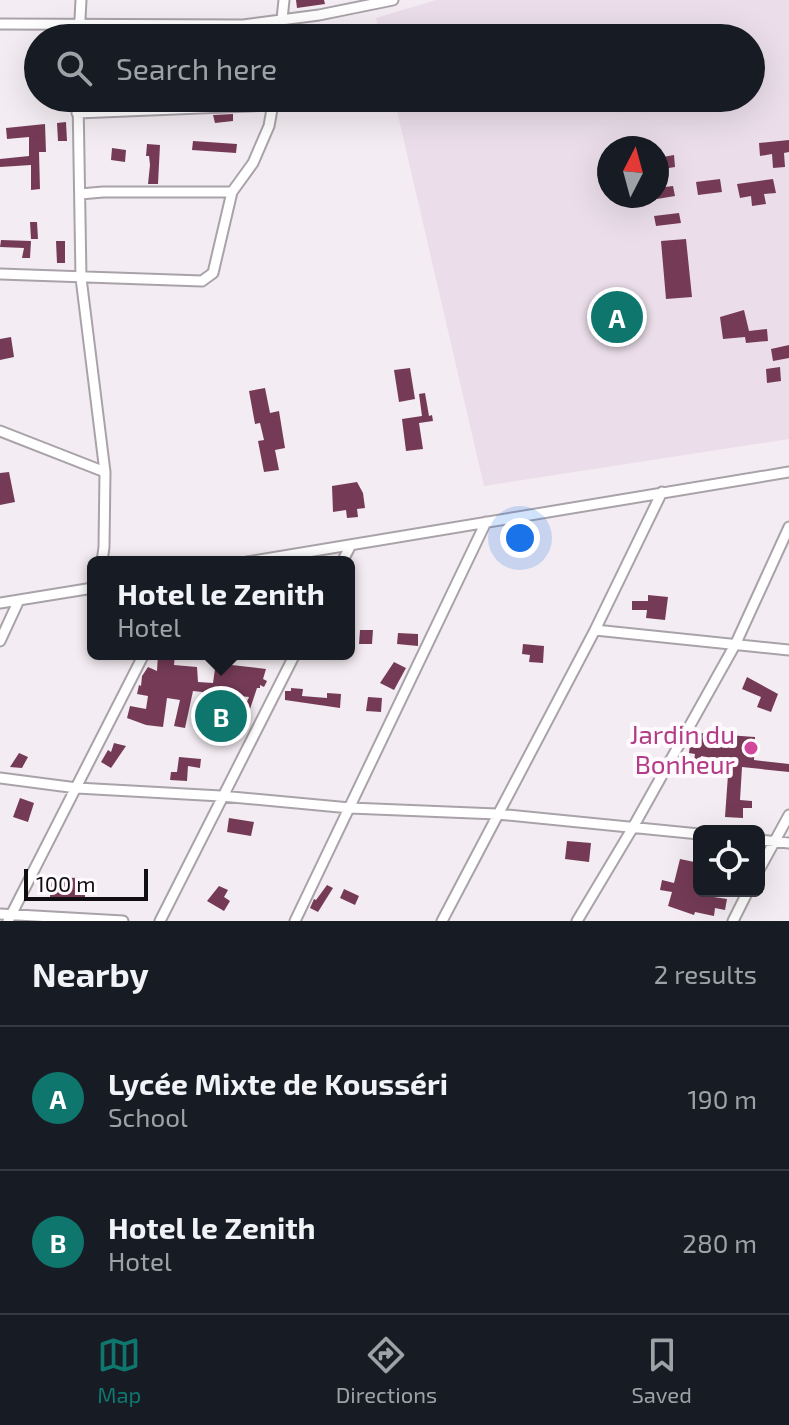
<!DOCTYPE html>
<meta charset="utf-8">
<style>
:root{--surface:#171b24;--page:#242831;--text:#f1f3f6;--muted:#9ea1a6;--line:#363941;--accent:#0f766e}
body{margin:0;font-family:"Exo 2",sans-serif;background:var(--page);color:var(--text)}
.controls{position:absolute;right:24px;bottom:24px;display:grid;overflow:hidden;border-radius:12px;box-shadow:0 8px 32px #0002}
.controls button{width:72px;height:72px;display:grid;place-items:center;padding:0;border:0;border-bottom:2px solid var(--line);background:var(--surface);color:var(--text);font:40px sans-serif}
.compass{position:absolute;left:597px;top:136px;width:72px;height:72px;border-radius:50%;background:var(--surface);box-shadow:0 8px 32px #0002;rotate:6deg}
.scale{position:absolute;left:24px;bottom:20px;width:124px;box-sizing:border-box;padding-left:8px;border:4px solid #110e11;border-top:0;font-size:22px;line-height:28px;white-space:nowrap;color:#110e11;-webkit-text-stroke:6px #fefafe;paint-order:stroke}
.you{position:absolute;left:520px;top:538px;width:28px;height:28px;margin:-20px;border:6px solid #fff;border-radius:50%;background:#1a73e8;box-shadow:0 0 0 12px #1a73e833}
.badge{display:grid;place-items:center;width:52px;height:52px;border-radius:50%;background:var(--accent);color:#fff;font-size:26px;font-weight:700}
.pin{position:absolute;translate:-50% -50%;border:4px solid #fff;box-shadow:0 2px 8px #0006}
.popup{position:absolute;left:87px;top:556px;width:268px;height:104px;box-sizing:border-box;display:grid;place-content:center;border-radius:12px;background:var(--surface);filter:drop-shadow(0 2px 6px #0005);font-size:26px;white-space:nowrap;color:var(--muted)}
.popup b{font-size:30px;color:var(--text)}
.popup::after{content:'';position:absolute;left:50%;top:100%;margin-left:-16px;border:16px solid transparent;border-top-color:var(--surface)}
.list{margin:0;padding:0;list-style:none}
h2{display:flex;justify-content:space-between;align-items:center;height:104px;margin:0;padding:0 32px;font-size:34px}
h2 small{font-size:26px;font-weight:400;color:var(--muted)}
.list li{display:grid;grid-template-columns:52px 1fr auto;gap:24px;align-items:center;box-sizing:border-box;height:144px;padding:0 32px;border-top:2px solid var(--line)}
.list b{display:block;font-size:30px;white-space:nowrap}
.list p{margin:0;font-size:26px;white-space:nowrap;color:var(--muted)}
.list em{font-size:26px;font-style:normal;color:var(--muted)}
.icon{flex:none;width:44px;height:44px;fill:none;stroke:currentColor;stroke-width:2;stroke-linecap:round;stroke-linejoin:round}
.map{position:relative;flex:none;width:789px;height:921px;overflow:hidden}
.search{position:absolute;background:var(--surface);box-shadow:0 8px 32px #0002;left:24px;right:24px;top:24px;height:88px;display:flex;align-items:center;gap:20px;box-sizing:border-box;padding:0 28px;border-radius:44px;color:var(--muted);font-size:30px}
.sheet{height:392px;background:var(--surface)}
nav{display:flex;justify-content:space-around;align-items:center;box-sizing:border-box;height:112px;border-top:2px solid var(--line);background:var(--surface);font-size:22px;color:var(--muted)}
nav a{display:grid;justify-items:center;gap:4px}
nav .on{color:var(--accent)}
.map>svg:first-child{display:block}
.built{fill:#ebdeea;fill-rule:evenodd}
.building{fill:#753b56}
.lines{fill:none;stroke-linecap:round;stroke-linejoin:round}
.minor-casing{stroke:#a9a2a8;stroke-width:13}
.minor{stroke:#fff;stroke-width:9}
.hotel-dot{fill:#d1479c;stroke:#fefafe;stroke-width:3}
.labels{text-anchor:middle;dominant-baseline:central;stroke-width:8;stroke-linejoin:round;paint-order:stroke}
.hotel-label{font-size:26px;fill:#b23c85;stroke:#fefafe;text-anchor:end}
</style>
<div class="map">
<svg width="789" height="921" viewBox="0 0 789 921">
<rect width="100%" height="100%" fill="#f3ecf2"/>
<path class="built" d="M436 0H789V439L484 486 394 98H751V38H380L376 18ZM609 148H657V196H609Z"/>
<path class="building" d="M296 0H324L325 4 297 8Z
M233 114V121L215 123 213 115Z
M66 122 67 141H58L57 123Z
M45 124 46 152H39L40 189 31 190V165L0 167V159L29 156V137L7 139 6 128Z
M789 140V152L784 153 785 167 773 168 772 154 760 156 759 143Z
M193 141 237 144 236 153 192 150Z
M147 144 160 145 158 184H148L150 165 149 156H146Z
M112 148 126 150 125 162 111 160Z
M674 155 675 167 657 170V158Z
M720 179 722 192 698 195 696 182Z
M773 179 776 193 764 194 766 204 752 206 751 196 740 198 737 184Z
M673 186 675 196 657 199V188Z
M679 213 681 223 656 226 654 216Z
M30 222H37L38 239H31Z
M686 239 692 297 666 299 661 241Z
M1 240 31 241 30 258H22L24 248 0 247Z
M56 241H65V263H57Z
M744 310 749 331 767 329 768 341 746 343 745 337 723 339 720 317Z
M11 337 14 357 0 360V339Z
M789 345V358L773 361 771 349Z
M780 367 781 381 767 383 766 369Z
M410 368 415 399 399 402 394 370Z
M265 388 270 413 279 411 285 448 275 450 279 470 264 472 258 441 264 440 260 423 255 424 249 391Z
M425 393 429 416 432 415 433 421 419 423 423 449 406 451 402 419 422 416 419 394Z
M9 472 15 502 0 505V473Z
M357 482 363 493 365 508 357 509 358 517 347 518 346 510 333 512 332 486Z
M648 595 668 597 665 620 646 618 647 610H632V601H648Z
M360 630H373L372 644H359Z
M398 633 418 634V646L397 644Z
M523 644 544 646 543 663 529 662 530 655 522 654Z
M158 654 175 655 174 665 197 667 198 682 213 683 215 669 223 670V664L266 669 263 679 267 681 264 687 260 685V688H257L248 715 242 713 249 697 193 691 185 728 174 726 180 700 167 698 163 727 146 725 127 718 130 706 146 709 148 696 137 694 139 685 141 686 142 676 148 667 157 671Z
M394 662 406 668 394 690 380 683Z
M747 677 778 694 771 712 757 707 761 697 742 689Z
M291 688 303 689 302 696 327 698V693L341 694 340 708 285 700V691H291Z
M368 697 382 698 381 712 366 711Z
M699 733 755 737 754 760 789 764V772L742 767 740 800 752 801V808H743V818L725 817 729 761 701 756 700 769 693 768 695 754 689 753 690 745 697 747Z
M114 743 126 746 111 768 101 762 108 750 111 752Z
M19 753 28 757 22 768 10 767Z
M179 757 201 759 200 768 188 766 187 781 170 780 171 772H177Z
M20 798 34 803 28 822 13 817Z
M229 818 254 822 251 836 227 832Z
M567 841 591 843 589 862 565 859Z
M680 859 699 863 700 895 727 899 725 910 715 908 714 916 695 912 694 915 668 906 672 892 660 890 662 880 674 883Z
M52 877 78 878 77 886 85 887V900L50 897Z
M327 885 333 888 318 912 310 908 314 899 316 900Z
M219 886 228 890 224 897 230 901 224 911 207 901Z
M344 889 359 896 355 905 340 898Z"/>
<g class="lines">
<defs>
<path id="minor" d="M0 24 243 25 319 15 393 0
M79 38 81 0
M280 38 284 0
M78 98 81 278 105 472 104 547 102 562
M77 113 273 105
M80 194 103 192H232
M0 274 202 281 213 273 232 192 253 163 269 126 274 98
M0 431 105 472
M247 562 789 472
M342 562 351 545
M0 603 93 588
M595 630 789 650
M0 641 19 600
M0 778 77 788 221 796 350 808 497 814 699 834
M759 840 789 843
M759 870 789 815
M0 914 123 921
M8 921 144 654
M160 921 295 654
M295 921 486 522
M442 921 595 630 662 492
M577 921 632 829 736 643 789 527
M733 921 748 891"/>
</defs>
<use href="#minor" class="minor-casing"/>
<use href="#minor" class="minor"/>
</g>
<circle class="hotel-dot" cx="751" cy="748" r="8"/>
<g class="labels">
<g class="hotel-label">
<text x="735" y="733">Jardin du<tspan x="735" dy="30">Bonheur</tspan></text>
</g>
</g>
</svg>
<div class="controls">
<button><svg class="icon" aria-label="locate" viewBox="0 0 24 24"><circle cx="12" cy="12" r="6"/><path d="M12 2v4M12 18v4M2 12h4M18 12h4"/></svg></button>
</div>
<svg class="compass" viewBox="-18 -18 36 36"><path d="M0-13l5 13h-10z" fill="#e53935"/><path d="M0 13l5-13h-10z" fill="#9ea1a6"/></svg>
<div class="scale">100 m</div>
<div class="you"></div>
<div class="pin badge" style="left:617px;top:317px">A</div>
<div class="pin badge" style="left:221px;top:716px">B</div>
<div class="popup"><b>Hotel le Zenith</b>Hotel</div>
<div class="search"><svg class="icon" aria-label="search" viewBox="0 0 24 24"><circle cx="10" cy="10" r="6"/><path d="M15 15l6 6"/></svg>Search here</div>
</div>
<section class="sheet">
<h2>Nearby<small>2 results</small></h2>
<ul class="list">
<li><span class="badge">A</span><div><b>Lycée Mixte de Kousséri</b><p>School</p></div><em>190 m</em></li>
<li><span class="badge">B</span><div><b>Hotel le Zenith</b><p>Hotel</p></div><em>280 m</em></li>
</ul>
</section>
<nav>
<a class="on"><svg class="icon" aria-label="map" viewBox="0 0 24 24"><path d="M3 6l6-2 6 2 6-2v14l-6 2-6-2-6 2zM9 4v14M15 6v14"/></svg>Map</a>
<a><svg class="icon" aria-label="directions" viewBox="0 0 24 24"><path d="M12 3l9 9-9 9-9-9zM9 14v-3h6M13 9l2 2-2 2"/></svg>Directions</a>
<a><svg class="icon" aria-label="saved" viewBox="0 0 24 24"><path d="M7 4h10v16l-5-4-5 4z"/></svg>Saved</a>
</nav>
